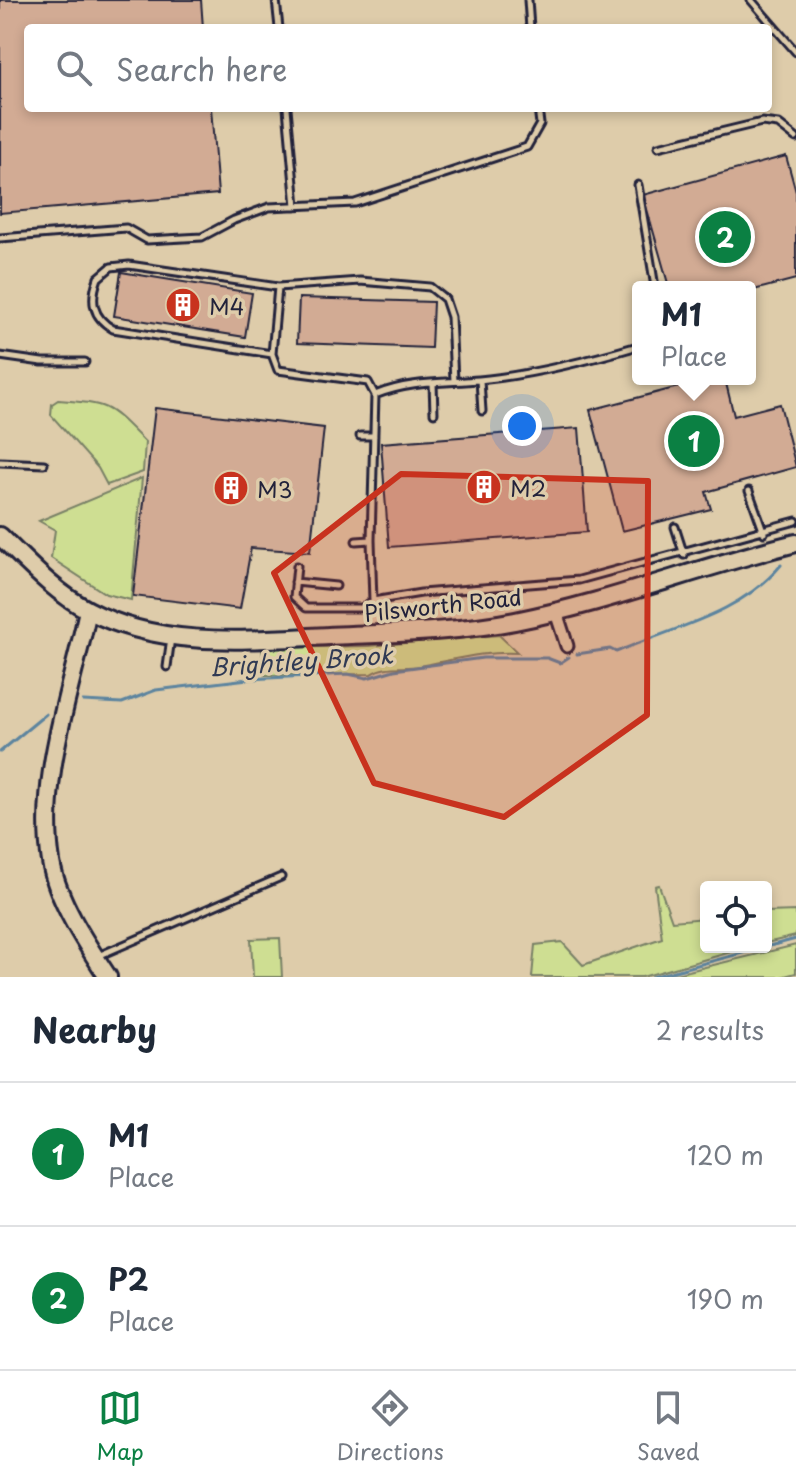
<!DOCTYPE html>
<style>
:root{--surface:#fff;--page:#f6f6f7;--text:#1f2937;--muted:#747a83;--line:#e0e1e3;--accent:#0b8043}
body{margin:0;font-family:"Playpen Sans",sans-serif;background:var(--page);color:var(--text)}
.controls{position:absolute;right:24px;bottom:24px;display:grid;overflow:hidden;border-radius:8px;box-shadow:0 4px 12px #0003}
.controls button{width:72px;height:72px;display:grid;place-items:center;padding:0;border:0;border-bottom:2px solid var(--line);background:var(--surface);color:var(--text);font:40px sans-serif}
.you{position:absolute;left:522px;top:426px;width:28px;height:28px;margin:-20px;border:6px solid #fff;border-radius:50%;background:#1a73e8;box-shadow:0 0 0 12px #1a73e833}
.badge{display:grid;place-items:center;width:52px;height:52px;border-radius:50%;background:var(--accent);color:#fff;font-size:26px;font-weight:700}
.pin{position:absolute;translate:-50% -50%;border:4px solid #fff;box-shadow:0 2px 8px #0006}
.popup{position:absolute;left:632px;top:281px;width:124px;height:104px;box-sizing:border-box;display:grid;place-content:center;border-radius:8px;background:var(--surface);filter:drop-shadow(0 2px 6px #0005);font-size:26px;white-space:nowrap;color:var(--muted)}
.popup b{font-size:30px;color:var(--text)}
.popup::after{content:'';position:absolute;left:50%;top:100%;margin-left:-16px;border:16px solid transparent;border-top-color:var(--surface)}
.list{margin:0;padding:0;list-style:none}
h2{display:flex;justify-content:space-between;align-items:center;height:104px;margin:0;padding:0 32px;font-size:34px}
h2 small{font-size:26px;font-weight:400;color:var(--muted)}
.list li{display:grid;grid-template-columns:52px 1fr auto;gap:24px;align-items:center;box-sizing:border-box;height:144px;padding:0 32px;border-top:2px solid var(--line)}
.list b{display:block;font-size:30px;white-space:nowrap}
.list p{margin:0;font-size:26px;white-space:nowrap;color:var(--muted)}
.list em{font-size:26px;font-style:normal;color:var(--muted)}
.icon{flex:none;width:44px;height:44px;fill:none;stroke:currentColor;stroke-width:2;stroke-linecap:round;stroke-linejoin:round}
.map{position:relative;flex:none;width:796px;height:977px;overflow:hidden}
.search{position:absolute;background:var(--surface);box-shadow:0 4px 12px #0003;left:24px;right:24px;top:24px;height:88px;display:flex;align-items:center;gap:20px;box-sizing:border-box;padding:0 28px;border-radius:8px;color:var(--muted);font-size:30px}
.sheet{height:392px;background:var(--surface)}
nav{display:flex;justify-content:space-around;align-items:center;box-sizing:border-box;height:112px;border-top:2px solid var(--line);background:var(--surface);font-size:22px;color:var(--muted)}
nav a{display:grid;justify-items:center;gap:4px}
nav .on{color:var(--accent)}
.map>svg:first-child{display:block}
.green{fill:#cede92;stroke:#788066;stroke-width:2}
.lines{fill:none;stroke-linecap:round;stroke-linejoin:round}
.stream{stroke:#5b849f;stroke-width:3}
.building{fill:#d2ab94;stroke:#22223b;stroke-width:2}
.lane-casing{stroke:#22223b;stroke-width:11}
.street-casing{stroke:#22223b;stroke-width:17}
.secondary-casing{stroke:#22223b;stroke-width:22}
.lane{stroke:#deccaa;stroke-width:5}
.street{stroke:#deccaa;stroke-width:11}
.secondary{stroke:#deccaa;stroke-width:16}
.marked{fill:#c8321e;fill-opacity:0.2;stroke:#c8321e;stroke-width:6;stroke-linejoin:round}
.labels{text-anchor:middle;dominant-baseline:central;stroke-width:7;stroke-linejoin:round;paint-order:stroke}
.poi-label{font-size:22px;fill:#22223b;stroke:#deccaa;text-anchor:start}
.street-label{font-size:22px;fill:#22223b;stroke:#deccaa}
.water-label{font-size:24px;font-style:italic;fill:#303a54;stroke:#deccaa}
</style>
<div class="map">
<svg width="796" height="977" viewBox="0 0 796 977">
<rect width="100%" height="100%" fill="#deccaa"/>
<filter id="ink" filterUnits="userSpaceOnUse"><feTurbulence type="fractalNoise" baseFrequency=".0125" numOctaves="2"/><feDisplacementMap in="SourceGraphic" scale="16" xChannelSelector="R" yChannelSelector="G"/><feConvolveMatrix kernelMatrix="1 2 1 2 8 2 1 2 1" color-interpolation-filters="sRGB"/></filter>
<g filter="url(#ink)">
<path class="green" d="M58 400C111 404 108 405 145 442L143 472 107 485 98 468 51 415 52 404Z
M142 478 131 600 106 594 51 558 55 530 39 521Z
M499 635 518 653C483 651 454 660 419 666 403 669 385 664 371 674L264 675 262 648 369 646Z
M659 885 672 921 706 918V947H749L642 977H532L535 945 562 942 583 965 662 938 655 886Z
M796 911V936L766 943V912Z
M280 938 282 977H253L251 939Z
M796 945V973L781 977H664Z"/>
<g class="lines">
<path class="stream" d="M577 654 610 649 616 652C672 628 741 614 781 565
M83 701 122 703 156 690 248 679 348 674 367 678 394 670 483 658H547L560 663 569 657
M0 752 46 714
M652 977 796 939"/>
</g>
<path class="building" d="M0 0H201L203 28H28V108H211L218 194 0 213Z
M786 156 796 192V279L750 291V287H669L643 195Z
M121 272 252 293 245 337 114 316Z
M299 298 433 302 431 348 297 343Z
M709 379H725L734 416 780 404 796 467 706 492 711 509 622 531 590 410Z
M155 408 324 428 310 552 251 548 240 609 133 596Z
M579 428 587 532 389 547 381 443Z"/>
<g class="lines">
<defs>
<path id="lane" d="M276 0 279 28
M528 0 530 28
M751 0 796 52
M287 108 296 206
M658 147 762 122 778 124 796 138
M638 185 655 287
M0 238 126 228 147 240 202 237 234 220 269 207 355 203 527 147 540 124 538 108
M278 287 272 354 278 370 368 382 375 395 371 540 373 601 421 593 579 580 796 521
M272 354 113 329C92 317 90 300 98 278L111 267 129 265 278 287 360 281 430 287 445 299 451 317 454 381
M0 356 42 362H85
M480 380 482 411
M433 383 434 413
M375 395C409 381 443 383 479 380 533 375 587 361 638 346
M360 436H374
M0 462 44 464
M749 491 764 533
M675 527 684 555
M356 541 371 540
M297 566 294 597 306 608H362L373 601
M295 582 336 586
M167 667 171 638
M98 956 281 877"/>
<path id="street" d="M556 612 567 646"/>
<path id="secondary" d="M0 536C27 562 54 592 88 610 156 646 235 641 309 637 377 633 448 634 515 621 610 602 702 566 796 543
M88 610C71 692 38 777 51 862 57 900 87 945 108 977"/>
</defs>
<use href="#lane" class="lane-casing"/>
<use href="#street" class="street-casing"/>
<use href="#secondary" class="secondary-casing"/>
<use href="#lane" class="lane"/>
<use href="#street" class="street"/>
<use href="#secondary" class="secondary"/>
</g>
</g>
<path class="marked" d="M401 474 648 481 647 715 504 817 374 783 274 573Z"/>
<defs>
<symbol id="building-disc" viewBox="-11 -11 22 22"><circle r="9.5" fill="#c8321e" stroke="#deccaa"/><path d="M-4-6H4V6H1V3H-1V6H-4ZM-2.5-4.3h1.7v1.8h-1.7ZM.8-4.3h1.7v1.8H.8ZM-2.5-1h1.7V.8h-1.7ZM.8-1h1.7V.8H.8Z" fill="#fff"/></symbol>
</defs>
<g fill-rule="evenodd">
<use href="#building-disc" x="163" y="285" width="40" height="40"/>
<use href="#building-disc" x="464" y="467" width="40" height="40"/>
<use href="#building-disc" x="211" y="468" width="40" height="40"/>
</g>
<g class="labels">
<g class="poi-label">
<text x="209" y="305">M4</text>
<text x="510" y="487">M2</text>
<text x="257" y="488">M3</text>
</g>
<g class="street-label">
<text transform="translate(443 604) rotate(-6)">Pilsworth Road</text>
</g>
<g class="water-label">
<text transform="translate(301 660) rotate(-4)">Brightley Brook</text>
</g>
</g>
</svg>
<div class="controls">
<button><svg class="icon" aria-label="locate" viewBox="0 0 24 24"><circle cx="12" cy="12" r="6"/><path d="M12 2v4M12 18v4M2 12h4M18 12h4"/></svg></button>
</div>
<div class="you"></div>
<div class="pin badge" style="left:694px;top:441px">1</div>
<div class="popup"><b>M1</b>Place</div>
<div class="pin badge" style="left:725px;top:237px">2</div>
<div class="search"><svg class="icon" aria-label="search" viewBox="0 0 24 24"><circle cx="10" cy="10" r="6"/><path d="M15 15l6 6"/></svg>Search here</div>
</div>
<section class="sheet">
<h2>Nearby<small>2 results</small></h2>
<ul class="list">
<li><span class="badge">1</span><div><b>M1</b><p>Place</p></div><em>120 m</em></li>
<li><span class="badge">2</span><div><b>P2</b><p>Place</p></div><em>190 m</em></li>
</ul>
</section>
<nav>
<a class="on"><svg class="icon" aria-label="map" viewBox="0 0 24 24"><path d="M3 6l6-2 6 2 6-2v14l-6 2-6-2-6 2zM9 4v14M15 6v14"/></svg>Map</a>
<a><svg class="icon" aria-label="directions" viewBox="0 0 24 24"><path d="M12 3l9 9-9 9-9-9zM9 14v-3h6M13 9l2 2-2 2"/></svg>Directions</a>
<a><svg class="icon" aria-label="saved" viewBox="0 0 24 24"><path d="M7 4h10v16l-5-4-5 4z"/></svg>Saved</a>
</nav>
